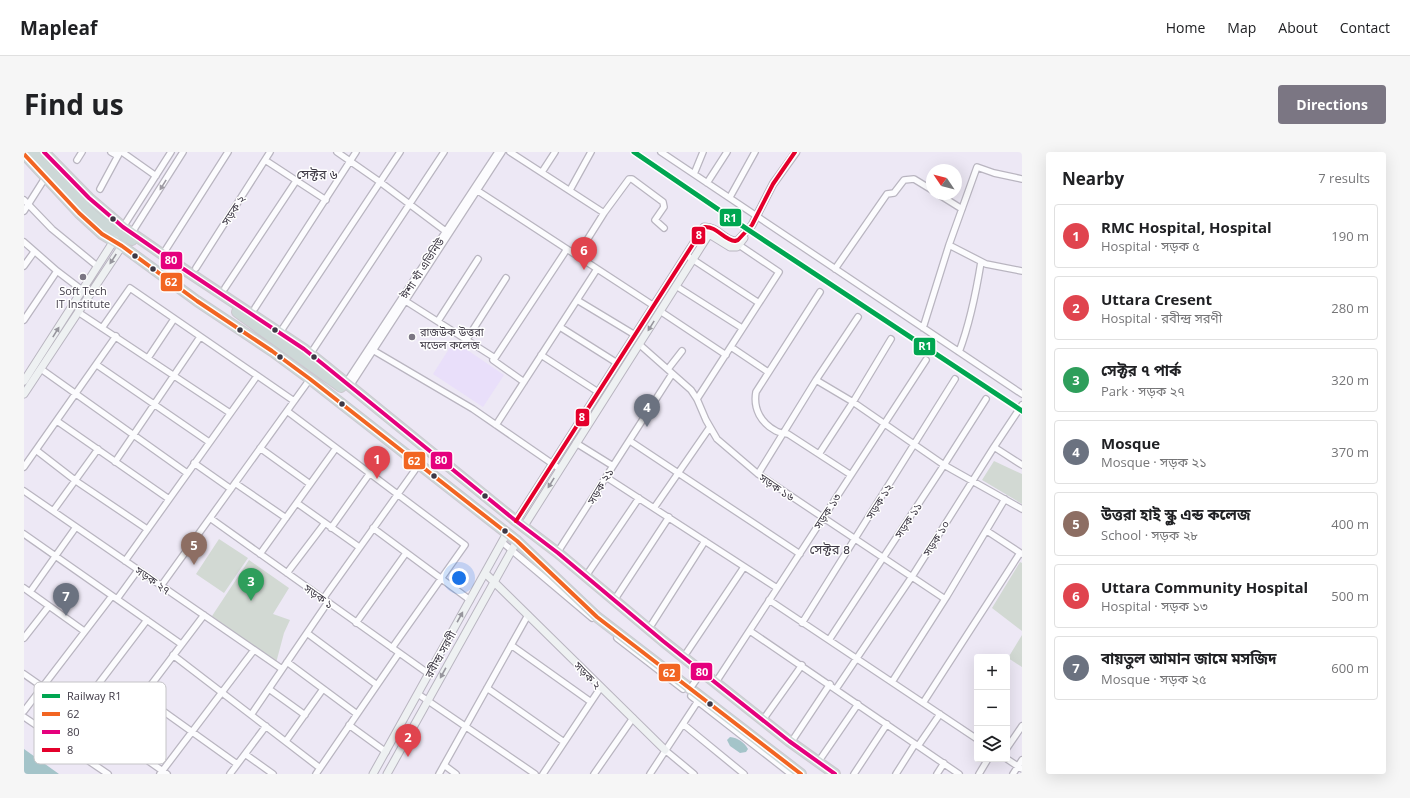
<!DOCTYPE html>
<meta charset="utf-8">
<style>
:root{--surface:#fff;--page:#f6f6f6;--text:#202124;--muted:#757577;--line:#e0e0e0;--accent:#7b7683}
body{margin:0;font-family:"Open Sans","Noto Sans Bengali",sans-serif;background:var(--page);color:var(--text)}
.controls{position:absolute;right:12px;bottom:12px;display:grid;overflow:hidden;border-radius:4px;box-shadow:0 4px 16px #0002}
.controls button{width:36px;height:36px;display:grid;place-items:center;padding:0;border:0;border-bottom:1px solid var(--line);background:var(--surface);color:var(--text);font:20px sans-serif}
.compass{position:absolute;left:902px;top:12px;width:36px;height:36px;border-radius:50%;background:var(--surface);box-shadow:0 4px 16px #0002;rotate:305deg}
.you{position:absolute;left:435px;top:426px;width:14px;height:14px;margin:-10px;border:3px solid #fff;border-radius:50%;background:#1a73e8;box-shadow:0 0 0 6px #1a73e833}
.badge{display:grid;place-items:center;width:26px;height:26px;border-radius:50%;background:var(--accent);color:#fff;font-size:13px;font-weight:700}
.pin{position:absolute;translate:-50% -33px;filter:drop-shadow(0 1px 2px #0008)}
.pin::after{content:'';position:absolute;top:21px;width:14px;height:12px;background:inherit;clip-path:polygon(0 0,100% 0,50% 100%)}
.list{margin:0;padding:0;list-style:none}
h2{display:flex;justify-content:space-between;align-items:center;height:52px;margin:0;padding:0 16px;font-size:17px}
h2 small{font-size:13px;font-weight:400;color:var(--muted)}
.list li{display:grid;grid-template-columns:26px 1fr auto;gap:12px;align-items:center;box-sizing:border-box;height:64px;margin:0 8px 8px;padding:0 8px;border:1px solid var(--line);border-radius:4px}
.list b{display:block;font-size:15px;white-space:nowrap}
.list p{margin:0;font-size:13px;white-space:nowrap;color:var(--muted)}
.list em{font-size:13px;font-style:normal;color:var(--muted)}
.icon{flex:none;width:22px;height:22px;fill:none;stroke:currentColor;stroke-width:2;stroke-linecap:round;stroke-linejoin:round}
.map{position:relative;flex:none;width:998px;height:622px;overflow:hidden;border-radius:4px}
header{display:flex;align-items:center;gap:24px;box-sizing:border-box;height:56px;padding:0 20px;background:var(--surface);border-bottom:1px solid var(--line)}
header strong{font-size:19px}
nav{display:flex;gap:22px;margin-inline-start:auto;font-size:14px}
.intro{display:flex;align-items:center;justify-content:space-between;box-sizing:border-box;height:96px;padding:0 24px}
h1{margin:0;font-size:28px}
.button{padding:10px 18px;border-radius:4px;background:var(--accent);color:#fff;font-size:14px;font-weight:700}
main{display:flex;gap:24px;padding:0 24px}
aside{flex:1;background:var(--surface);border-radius:4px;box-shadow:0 4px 16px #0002}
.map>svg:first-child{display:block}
.built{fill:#e9dffa}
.green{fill:#d2d9d3}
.water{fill:#a4c4c9}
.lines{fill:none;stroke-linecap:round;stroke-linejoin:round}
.street-casing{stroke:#b9b5c0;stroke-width:8}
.secondary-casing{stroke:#b9b5c0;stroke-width:9}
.highway-casing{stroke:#cbc8cf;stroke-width:12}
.street{stroke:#fcfcfe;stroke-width:5.5}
.secondary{stroke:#eef1f2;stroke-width:7}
.highway{stroke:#cdd8d7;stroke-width:10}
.street-bridge-casing{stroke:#b9b5c0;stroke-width:8;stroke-linecap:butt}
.street-bridge{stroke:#fcfcfe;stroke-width:5.5}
.bus-1-casing{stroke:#fff;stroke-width:7}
.bus-2-casing{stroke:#fff;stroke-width:7}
.bus-3-casing{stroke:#fff;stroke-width:7}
.bus-1{stroke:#f26522;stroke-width:4}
.bus-2{stroke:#e5007d;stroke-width:4}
.bus-3{stroke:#e4002b;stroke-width:4}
.rail-1-casing{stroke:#fff;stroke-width:8}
.rail-1{stroke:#00a651;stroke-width:5}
.oneway{fill:#9d9aa2}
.oneway2{fill:#96959c}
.bus-dot{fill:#3e3945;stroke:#fff;stroke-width:1.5}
.poi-dot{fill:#7b7683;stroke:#fff;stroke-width:1.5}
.labels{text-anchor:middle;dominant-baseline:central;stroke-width:3;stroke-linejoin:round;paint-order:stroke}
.street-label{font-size:11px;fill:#3e3945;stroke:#fff}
.poi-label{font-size:11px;fill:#3e3945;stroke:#fff}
.quarter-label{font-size:13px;fill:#3e3945;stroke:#fff}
.key{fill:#fff;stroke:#c5c4c7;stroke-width:1}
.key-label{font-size:11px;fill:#3e3945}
.line-badge{stroke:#fff;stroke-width:1.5}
.badge-label{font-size:11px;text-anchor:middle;font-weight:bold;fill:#fff}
</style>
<header>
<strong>Mapleaf</strong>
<nav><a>Home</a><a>Map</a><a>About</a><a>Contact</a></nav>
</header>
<div class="intro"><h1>Find us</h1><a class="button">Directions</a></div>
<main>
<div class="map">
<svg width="998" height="622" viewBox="0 0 998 622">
<rect width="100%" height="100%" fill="#ede8f5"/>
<path class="built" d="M430 189 480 223 459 255 409 222Z"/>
<path class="green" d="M970 309 998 322V352L958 328Z
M195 387 224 406 200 441 172 422Z
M225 408 265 436 249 462 266 468 260 481 252 511 188 464Z
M996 410 998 411V479L968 456Z
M998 483V515L984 506Z"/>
<path class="water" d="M706 585C714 586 720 590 724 597L722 600 716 601 706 594 703 588Z
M0 597 35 622H0Z"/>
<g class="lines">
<defs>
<path id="street" d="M87 0 94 4
M98 0 132 24
M313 0 356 30 424 81
M486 0 580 61
M637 0 998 242
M53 8 58 0
M241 8 302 48
M518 20 531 0
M670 22 679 0
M998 27 970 21 953 15 925 93 962 112 998 119
M683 31 703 0
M76 37 96 0
M451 37 630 154
M546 38 567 0
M914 42 938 57
M706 45 731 0
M0 48 28 77 73 114
M0 59 21 26
M99 75 147 0
M107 82 159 0
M0 90 33 119 58 138
M139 102 204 0
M662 103 735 151
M553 104 580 61 605 27H608L639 50 640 55 631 68 640 76
M0 114 10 100
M172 116 246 0
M811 117 863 42 870 41 880 28 890 27 908 38
M652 134 718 176
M201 136 272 29
M796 140 732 240C729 257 737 271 752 279 755 281 760 281 764 282L827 323
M380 148 471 206 469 208 500 230
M553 148 611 183
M231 156 332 0
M636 159 702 203
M54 160 206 261
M0 168 33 119
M414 169 454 107
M536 175 593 211
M78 176 106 136 270 249
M259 176 376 0
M899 176 925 93
M443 187 482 126
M615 192 667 238 673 247 682 268 693 287 734 322 921 447
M707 195 744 220
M347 197 449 257 536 317
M289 198 420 0
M935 200C946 171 952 141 957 110
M517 203 574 240
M124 206 150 167
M471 206 543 97
M73 213 185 290
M17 217 163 321
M644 217 658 199
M792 228 829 250 920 313 998 357
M322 231 474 0
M326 234 478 0
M673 247 755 120 715 93
M263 259 441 393 368 496
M33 269 145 347
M472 273 573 117
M606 289 776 402
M970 295 998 313
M236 296 286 332
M12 298 52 329 123 377
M795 302 829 250 867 187
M91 310 176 185
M170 311 207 337
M0 315 92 184
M734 322 792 228 834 165
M582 325 753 436
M211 331 262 366
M0 339 258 517
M273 351 335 395
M630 356 686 275
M29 359 74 297
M186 366 405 522
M307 376 346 321
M349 376 446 448
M963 379 998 402
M0 382 157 492
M478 390 568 466
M535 398 589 314 552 291 589 314 648 222
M236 402 312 296
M101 409 233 224
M263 421 301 371
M564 421 615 346
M137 434 286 227
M0 436 60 479
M6 440 52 375
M593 444 645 365
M93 447 114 418
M299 447 391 318
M745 448 953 587
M332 471 382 401
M778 471 931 227
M628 472 681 389
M726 479 935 622
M283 481 353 533
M0 486 25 454
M593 486 659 537
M805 488 920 313 962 247
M487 493 567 550
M663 500 720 415
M149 503 296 616
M263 510 333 562
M0 522 143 622
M692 530 902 208
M868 530 923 444 981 347
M463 536 540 590
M245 537 281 563
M812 537 889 423 970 295 998 253
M394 542 511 622
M118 544 213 612
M667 544 767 622
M899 551 996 401
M0 559 88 444
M54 559 123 468
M227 563 304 450
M0 565 84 622
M741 565 778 513
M659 572 720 622
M325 573 362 600
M89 583 180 463
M770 586 806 532
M262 589 299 537
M894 594 916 562
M983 596 998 574
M641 598 670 622
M221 602 249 622
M797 606 834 552
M983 607 998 617
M420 613 432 622
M136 622 230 498
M206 622 242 574
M292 622 375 501
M415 622 504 463
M519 622 577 535
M570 622 609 566
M626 622 674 549
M830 622 863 572
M872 622 891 592
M913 622 920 611
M955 622 964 607
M989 622 998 608"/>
<path id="secondary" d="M0 229 91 87
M0 242 98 94
M492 369 680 75C693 74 700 88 711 89L714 88 728 73 749 32 772 0
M500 374 685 82 706 95H713L720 86
M461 421 641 598
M349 622 483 381
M363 622 493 389"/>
<path id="highway" d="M9 0 61 56 77 70 108 88
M20 0 65 46 99 75 158 116 280 197 300 213 492 369 534 401 639 489 765 589 811 622
M0 2 55 61 78 82 98 94 173 149 248 199 286 227 493 389 573 465 777 622
M213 160 317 235"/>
</defs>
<use href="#street" class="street-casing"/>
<use href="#secondary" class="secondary-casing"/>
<use href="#highway" class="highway-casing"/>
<use href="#street" class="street"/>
<use href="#secondary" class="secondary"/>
<use href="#highway" class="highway"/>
<defs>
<path id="street-bridge" d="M665 538 680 517"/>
</defs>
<use href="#street-bridge" class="street-bridge-casing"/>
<use href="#street-bridge" class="street-bridge"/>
<defs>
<path id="bus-1" d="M0 2 55 61 78 82 98 94 173 149 248 199 286 227 493 389 573 465 777 622"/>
<path id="bus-2" d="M20 0 65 46 99 75 158 116 280 197 300 213 492 369 534 401 639 489 765 589 811 622"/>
<path id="bus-3" d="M492 369 680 75C693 74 700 88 711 89L714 88 728 73 749 32 771 0"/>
</defs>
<use href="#bus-1" class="bus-1-casing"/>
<use href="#bus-2" class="bus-2-casing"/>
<use href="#bus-3" class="bus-3-casing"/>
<use href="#bus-1" class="bus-1"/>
<use href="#bus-2" class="bus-2"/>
<use href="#bus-3" class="bus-3"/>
<defs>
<path id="rail-1" d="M610 0 723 77 998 259"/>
</defs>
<use href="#rail-1" class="rail-1-casing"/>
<use href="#rail-1" class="rail-1"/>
</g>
<defs><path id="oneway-solid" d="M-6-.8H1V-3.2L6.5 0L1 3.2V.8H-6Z"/></defs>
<use class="oneway" href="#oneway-solid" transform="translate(139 33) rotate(122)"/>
<g class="oneway2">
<use href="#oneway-solid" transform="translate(89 107) rotate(123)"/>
<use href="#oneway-solid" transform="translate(627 174) rotate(122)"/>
<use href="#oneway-solid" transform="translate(32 180) rotate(-58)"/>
<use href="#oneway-solid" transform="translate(527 331) rotate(122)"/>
<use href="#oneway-solid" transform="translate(436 465) rotate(-61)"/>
<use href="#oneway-solid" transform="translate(419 521) rotate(119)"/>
</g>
<g class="bus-dot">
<circle cx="89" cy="67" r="3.5"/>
<circle cx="111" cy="104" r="3.5"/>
<circle cx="129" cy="117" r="3.5"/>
<circle cx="216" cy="178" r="3.5"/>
<circle cx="251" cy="178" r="3.5"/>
<circle cx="256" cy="205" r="3.5"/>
<circle cx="290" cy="205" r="3.5"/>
<circle cx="318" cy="252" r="3.5"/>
<circle cx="410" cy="324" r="3.5"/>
<circle cx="461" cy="344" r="3.5"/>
<circle cx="481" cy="379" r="3.5"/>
<circle cx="686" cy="552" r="3.5"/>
</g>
<g class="poi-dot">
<circle cx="59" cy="125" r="4"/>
<circle cx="388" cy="185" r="4"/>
</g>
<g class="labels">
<g class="street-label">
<text transform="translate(209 58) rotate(-57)">সড়ক ২</text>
<text transform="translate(398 116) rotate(-57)">ঈশা খাঁ এভিনিউ</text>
<text transform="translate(576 334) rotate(-59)">সড়ক ২১</text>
<text transform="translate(753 335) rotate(34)">সড়ক ১৬</text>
<text transform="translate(855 349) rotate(-58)">সড়ক ১২</text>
<text transform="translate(803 359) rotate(-57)">সড়ক ১৩</text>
<text transform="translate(884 368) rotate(-57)">সড়ক ১১</text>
<text transform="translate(912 386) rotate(-58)">সড়ক ১০</text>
<text transform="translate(129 428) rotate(35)">সড়ক ২৭</text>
<text transform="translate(295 444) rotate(35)">সড়ক ১</text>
<text transform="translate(416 502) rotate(-61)">রবীন্দ্র সরণী</text>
<text transform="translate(564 523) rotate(45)">সড়ক ২</text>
</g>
<g class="poi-label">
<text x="59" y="138">Soft Tech<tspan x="59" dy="13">IT Institute</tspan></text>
<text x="396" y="179" text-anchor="start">রাজউক উত্তরা<tspan x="396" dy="13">মডেল কলেজ</tspan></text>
</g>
<g class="quarter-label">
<text x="293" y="22">সেক্টর ৬</text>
<text x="806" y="397">সেক্টর ৪</text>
</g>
</g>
<rect x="10" y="530" width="132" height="82" rx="6" class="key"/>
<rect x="18" y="542" width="18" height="4" fill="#00a651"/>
<rect x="18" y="560" width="18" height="4" fill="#f26522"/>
<rect x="18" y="578" width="18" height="4" fill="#e5007d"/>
<rect x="18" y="596" width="18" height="4" fill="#e4002b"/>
<g class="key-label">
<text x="43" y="548">Railway R1</text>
<text x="43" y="566">62</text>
<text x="43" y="584">80</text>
<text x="43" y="602">8</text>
</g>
<g class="line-badge">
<rect x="695" y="56" width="23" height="19" rx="4" fill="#00a651"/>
<rect x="667" y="74" width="15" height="19" rx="4" fill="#e4002b"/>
<rect x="136" y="99" width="23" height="19" rx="4" fill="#e5007d"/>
<rect x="136" y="120" width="23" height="20" rx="4" fill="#f26522"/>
<rect x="889" y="185" width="23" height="19" rx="4" fill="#00a651"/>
<rect x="551" y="256" width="15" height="19" rx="4" fill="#e4002b"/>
<rect x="406" y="299" width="23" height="19" rx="4" fill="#e5007d"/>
<rect x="379" y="299" width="23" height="19" rx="4" fill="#f26522"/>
<rect x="666" y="510" width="23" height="19" rx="4" fill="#e5007d"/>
<rect x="634" y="511" width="23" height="19" rx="4" fill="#f26522"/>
</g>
<g class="badge-label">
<text x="706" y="70">R1</text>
<text x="675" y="87">8</text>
<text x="147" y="112">80</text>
<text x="147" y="134">62</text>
<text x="901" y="198">R1</text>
<text x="558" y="269">8</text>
<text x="417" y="312">80</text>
<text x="390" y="313">62</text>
<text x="678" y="524">80</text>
<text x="645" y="525">62</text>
</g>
</svg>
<div class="controls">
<button>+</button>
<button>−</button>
<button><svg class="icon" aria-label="layers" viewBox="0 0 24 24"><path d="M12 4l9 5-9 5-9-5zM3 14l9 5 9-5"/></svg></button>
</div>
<svg class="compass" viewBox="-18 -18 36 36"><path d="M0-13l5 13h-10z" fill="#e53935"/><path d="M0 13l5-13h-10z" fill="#757577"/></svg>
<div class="you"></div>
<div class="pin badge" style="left:353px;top:327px;background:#e0444e">1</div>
<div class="pin badge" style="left:384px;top:605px;background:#e0444e">2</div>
<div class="pin badge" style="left:227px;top:449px;background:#2e9e5b">3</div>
<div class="pin badge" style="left:623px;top:275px;background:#6b7280">4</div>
<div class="pin badge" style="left:170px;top:413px;background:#8d6e63">5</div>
<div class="pin badge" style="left:560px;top:118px;background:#e0444e">6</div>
<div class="pin badge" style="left:42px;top:464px;background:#6b7280">7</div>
</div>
<aside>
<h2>Nearby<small>7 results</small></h2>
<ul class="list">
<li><span class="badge" style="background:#e0444e">1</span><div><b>RMC Hospital, Hospital</b><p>Hospital · সড়ক ৫</p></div><em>190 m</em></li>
<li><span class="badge" style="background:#e0444e">2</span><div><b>Uttara Cresent</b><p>Hospital · রবীন্দ্র সরণী</p></div><em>280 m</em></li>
<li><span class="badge" style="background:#2e9e5b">3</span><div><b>সেক্টর ৭ পার্ক</b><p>Park · সড়ক ২৭</p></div><em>320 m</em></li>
<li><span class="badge" style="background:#6b7280">4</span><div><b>Mosque</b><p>Mosque · সড়ক ২১</p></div><em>370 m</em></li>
<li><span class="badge" style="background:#8d6e63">5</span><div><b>উত্তরা হাই স্কুল এন্ড কলেজ</b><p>School · সড়ক ২৮</p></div><em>400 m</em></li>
<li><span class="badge" style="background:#e0444e">6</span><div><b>Uttara Community Hospital</b><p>Hospital · সড়ক ১৩</p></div><em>500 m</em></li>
<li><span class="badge" style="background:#6b7280">7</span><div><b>বায়তুল আমান জামে মসজিদ</b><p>Mosque · সড়ক ২৫</p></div><em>600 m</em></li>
</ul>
</aside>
</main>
